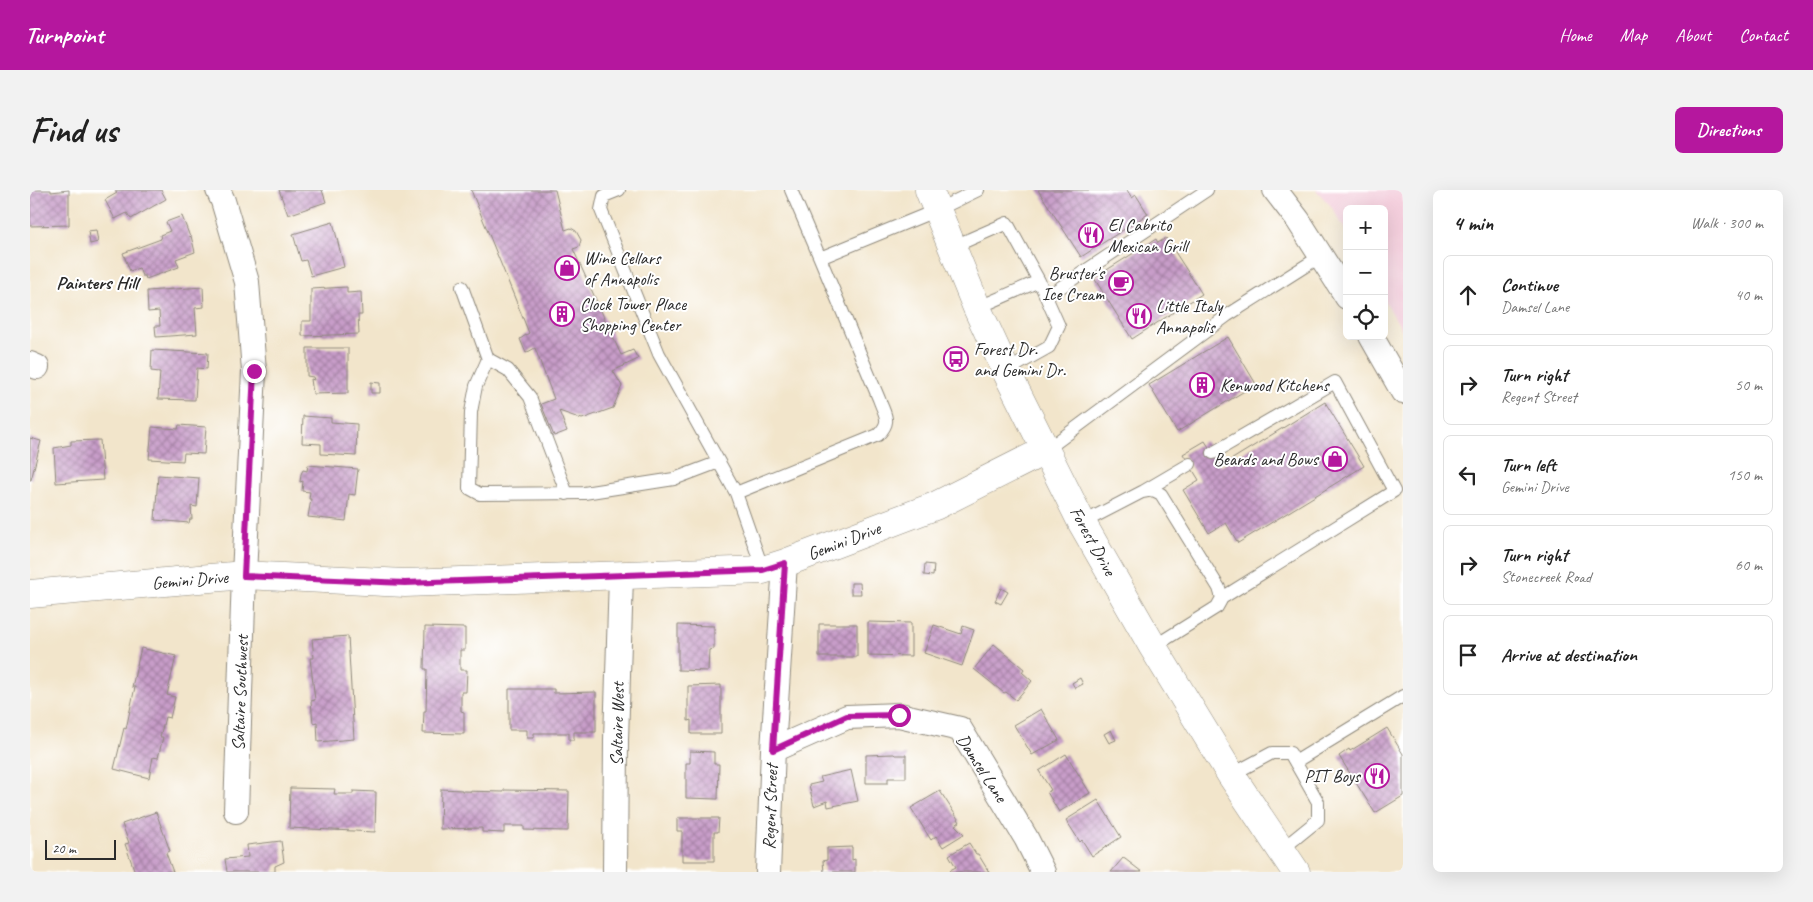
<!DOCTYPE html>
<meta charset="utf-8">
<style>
:root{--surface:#fff;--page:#f2f2f2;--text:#222;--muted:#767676;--line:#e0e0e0;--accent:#b5179e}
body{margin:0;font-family:Caveat,sans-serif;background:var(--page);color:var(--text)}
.controls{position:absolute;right:15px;top:15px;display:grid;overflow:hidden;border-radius:8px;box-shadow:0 5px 20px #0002}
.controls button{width:45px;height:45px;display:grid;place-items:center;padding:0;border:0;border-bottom:1px solid var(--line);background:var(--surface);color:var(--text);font:25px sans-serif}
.scale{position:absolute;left:15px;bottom:12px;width:71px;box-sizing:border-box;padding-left:5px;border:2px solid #2b2b2b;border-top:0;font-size:14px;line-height:18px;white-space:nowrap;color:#2b2b2b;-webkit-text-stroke:4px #fff;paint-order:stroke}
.stop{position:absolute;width:15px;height:15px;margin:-11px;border:4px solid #b5179e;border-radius:50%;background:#fff}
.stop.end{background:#b5179e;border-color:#fff;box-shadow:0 1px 5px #0008}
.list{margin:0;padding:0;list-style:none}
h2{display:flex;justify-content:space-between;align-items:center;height:65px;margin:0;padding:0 20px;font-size:21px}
h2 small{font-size:16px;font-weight:400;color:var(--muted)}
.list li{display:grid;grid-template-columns:32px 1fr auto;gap:15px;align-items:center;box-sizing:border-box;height:80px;margin:0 10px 10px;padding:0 10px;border:1px solid var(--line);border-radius:8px}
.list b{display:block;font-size:19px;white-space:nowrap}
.list p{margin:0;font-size:16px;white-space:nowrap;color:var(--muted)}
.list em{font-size:16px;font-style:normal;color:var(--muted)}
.icon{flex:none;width:28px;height:28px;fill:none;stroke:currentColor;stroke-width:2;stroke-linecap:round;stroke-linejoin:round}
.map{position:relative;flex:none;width:1373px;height:682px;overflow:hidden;border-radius:8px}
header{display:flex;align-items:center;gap:30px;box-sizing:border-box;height:70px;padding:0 25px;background:var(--accent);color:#fff}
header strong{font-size:24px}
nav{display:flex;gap:28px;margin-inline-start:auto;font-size:18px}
.intro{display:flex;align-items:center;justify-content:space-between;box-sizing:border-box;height:120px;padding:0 30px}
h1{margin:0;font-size:35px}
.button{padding:12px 22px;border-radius:8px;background:var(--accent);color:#fff;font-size:18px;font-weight:700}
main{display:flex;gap:30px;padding:0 30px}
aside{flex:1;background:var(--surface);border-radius:8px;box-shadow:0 5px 20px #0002}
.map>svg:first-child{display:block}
.built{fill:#f4cfdd}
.building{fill:url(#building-cross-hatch)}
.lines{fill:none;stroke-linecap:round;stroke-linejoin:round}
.lane-casing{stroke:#8e887b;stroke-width:14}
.street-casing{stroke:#8e887b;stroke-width:26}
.secondary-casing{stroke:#8e887b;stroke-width:29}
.primary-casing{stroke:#8e887b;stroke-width:29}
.lane{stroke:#fff;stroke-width:12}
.street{stroke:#fff;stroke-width:24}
.secondary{stroke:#fff;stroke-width:28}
.primary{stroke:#fff;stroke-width:28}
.route{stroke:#b5179e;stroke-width:6}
.labels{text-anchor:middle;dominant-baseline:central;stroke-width:4;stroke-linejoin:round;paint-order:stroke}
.poi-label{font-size:18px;fill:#2b2b2b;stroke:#fff;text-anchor:start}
.street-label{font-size:18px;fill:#2b2b2b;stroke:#fff}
.neighbourhood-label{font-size:19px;font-weight:bold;fill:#2b2b2b;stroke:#fff}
</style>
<header>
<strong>Turnpoint</strong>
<nav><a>Home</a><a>Map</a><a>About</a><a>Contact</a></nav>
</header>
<div class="intro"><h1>Find us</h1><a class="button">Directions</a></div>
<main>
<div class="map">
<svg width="1373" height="682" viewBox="0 0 1373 682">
<defs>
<pattern id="building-cross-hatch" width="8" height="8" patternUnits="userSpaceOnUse" patternTransform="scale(1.25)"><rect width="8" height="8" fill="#c89dc9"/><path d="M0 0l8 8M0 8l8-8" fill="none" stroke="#a380a3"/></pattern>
</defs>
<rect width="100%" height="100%" fill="#fff"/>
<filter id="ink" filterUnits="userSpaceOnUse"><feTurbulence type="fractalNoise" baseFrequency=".02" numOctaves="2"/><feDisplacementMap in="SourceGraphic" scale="10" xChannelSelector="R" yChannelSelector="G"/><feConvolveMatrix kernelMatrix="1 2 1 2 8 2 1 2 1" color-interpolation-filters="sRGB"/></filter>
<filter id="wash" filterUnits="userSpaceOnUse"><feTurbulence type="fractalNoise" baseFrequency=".0096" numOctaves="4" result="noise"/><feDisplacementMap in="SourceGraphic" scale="20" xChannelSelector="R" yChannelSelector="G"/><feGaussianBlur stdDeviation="1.12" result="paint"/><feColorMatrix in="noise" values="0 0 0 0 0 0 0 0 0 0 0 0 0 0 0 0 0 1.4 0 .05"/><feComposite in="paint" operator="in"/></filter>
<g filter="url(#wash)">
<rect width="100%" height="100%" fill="#f2e5cb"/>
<path class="built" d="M1286 0H1373V142L1354 109V19H1317V43L1301 16Z"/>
<g id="blocks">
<path class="building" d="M0 0H21V2L39 0V35L0 36Z
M85 0H131L136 9 101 29 97 23 85 29 75 10 87 3Z
M249 0H292L296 12 258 25Z
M441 0H525L535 40 541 38 546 41 551 50 549 57 543 59 591 165 603 160 608 169 583 181 592 196 583 218 552 229 529 221 537 241 524 246 511 214 524 209 505 158 496 163 490 149 499 143Z
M1008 0H1097L1102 8 1106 5 1118 24 1051 67Z
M152 26 160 47 161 46 165 62 146 69 149 77 116 89 115 86H112L109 78 100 81 93 63 131 49 130 45 140 41 136 32Z
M303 32 314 77 281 86 276 70 271 71 263 44Z
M66 40 68 52 60 54 58 41Z
M1136 48 1172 104 1102 149 1064 88 1126 49 1128 53Z
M173 97 174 117 165 118 167 144 126 147 125 136H130L129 121 118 122 117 101Z
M317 97V103L331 102 332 125H328L329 144 272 146V131H281V99Z
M1198 147 1226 194 1147 242 1119 195Z
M277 158H318V203L283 204 281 189 284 190 283 187 277 186Z
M122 160 178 163 177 179 167 178 165 210 128 209 130 182 121 181Z
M341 192 350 193V203H341Z
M1295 212 1334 276 1208 353 1196 333 1179 343 1153 300 1169 290 1153 264 1175 251 1191 276Z
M273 226 301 228V232L327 234 326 266 291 264V254L272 253Z
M149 235 176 237 174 264 154 263 153 271 119 269 122 237 148 239Z
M0 248 11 251 1 290H0Z
M70 250 73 290 26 293 24 258 41 255V251Z
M278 275 328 279 325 305 319 304 316 331 278 327 281 309H279L280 302 272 301 273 291 270 292 271 284 273 280 277 281Z
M128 285 169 288 167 317 161 316 162 329H160L159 333 125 330Z
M895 374 904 375 903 386 894 385Z
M821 393H830L831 404H821Z
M971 398 978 402 971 414 965 411Z
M838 432 881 433V466L838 465Z
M789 434H827V467H789Z
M648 435 684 436V459L679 460 678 481 648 480Z
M904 435 931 444 933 436 944 440 932 476 894 463Z
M395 437 435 438V460H430V480H437L436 502H431V521L434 522V544L393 543 394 521H396L397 479H394Z
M318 446 324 549 288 552 287 532 283 533 281 511 285 510 280 468H284L282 449Z
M964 454 994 479 992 482 1002 491 986 510 976 502 974 503 944 479Z
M111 458 146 466 137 505 145 507 140 528 135 527 130 547H133L128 568 123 567 119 588 84 579 94 538 96 539 105 497H102Z
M1050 488 1053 494 1045 498 1042 493Z
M691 495V544H661V530L658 531V496Z
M479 499H524V503L566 502V542H544V550H539V543H504V548H497V540H479Z
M1011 519 1029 550 1002 565 984 535Z
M1357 538 1373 564V606L1345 623 1309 566 1319 559 1320 561Z
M1081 540 1086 550 1079 553 1074 544Z
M660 561 684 562V574H689L688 609 656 608V573H660Z
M864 564 865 565H876V588H858V593H836V565Z
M1036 564 1060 603 1029 622 1017 602 1021 600 1009 581Z
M821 580 828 611 798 617 797 611 784 616 779 595 792 592 790 587Z
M260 598 305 599 304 604H323V601L346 602 345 642 259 638Z
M411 599 432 600V601L474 602V600L539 601 538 641 494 640V636H474V643L452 642V638L410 639Z
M910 601 930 632 925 635 934 644 913 657 906 646 901 650 881 618Z
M1068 610 1091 647 1062 666 1052 650 1050 652 1036 630Z
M126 622 140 661 136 663 143 682H105L95 654 99 653 92 634Z
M647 628H689L688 642H684V671H652V641H647Z
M251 651 254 672 245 676V682H197L195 669 218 667 217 655Z
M939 653 946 664H948L959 682H921L920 680 926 677 919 665Z
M822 657V670L825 669V682H794L793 671 797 670V658Z
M1093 668 1095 669 1112 682H1081Z"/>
</g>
</g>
<g filter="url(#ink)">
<use href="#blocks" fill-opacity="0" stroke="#8e887b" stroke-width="1"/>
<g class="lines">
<defs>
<path id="lane" d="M589 0 574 6 571 20 629 164 706 303 733 380
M761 0 790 68
M922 57 977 33 1009 91
M432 97 458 169 446 196 441 222 439 298 450 304 554 303 644 289 689 272
M1016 107 1177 0
M947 118 1009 91 1029 136 1019 157 976 181
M458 169 478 180 500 207 537 304
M1016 260 1198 125 1291 66
M1183 263 1305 192 1364 301 1192 408
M1114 301 1160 274
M706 303 848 245C862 231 855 226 849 209L790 68 907 20 948 0
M1052 333 1112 302 1123 300 1131 304 1189 398 1192 408 1187 417 1123 457
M1265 572 1373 506
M1201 585 1242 563H1260L1288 612V630L1251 660"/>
<path id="street" d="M188 0 193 11 217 92 224 181 214 385 206 621
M1245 0 1268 30 1317 107
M1341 146 1373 202
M0 174 7 177
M743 560 817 527 869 525 930 539 996 648 1013 682
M585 682 586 550 591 386
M738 682 743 560 755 373"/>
<path id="secondary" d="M0 404 214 385 375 393 733 380 755 373 905 316 1016 260"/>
<path id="primary" d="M899 0 947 118 976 181 1052 333 1123 457 1201 585 1266 682"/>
</defs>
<use href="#lane" class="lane-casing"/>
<use href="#street" class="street-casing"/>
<use href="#secondary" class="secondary-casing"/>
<use href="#primary" class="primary-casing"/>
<use href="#lane" class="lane"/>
<use href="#street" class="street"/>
<use href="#secondary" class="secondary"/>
<use href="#primary" class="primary"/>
</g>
</g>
<g class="lines" filter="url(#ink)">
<path class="route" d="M224 181 214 386 375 393 733 380 755 373 743 560 817 526 869 525"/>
</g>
<defs>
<symbol id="restaurant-ring" viewBox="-11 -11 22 22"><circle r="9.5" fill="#fff" stroke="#b5179e" stroke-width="1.5"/><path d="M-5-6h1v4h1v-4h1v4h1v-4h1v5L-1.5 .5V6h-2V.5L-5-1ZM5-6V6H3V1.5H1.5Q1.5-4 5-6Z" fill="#b5179e"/></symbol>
<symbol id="shop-ring" viewBox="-11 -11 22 22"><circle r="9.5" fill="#fff" stroke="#b5179e" stroke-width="1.5"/><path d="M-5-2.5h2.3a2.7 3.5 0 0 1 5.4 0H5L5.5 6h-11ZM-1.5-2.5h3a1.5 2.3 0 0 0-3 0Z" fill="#b5179e"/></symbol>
<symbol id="cafe-ring" viewBox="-11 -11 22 22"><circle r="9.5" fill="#fff" stroke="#b5179e" stroke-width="1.5"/><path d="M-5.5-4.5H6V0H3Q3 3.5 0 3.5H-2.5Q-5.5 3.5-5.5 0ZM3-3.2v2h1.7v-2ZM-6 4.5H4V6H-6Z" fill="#b5179e"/></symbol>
<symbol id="building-ring" viewBox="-11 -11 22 22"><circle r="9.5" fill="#fff" stroke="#b5179e" stroke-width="1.5"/><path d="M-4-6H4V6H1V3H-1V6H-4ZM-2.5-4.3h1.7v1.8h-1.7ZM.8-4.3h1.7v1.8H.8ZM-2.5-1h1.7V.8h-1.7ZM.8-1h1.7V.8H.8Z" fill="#b5179e"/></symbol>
<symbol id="bus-ring" viewBox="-11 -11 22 22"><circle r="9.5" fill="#fff" stroke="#b5179e" stroke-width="1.5"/><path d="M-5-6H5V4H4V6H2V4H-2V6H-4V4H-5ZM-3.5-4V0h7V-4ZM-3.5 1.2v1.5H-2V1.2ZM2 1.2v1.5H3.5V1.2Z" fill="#b5179e"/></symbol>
</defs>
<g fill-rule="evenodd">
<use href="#restaurant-ring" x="1047" y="31" width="28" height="28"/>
<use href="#shop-ring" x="523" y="64" width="28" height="28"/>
<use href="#cafe-ring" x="1077" y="79" width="28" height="28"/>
<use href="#building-ring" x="518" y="110" width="28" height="28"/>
<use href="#restaurant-ring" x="1095" y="112" width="28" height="28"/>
<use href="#bus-ring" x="912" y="155" width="28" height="28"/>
<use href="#building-ring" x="1158" y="181" width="28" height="28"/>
<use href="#shop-ring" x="1291" y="255" width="28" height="28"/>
<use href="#restaurant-ring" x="1333" y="572" width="28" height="28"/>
</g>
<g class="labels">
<g class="poi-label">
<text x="1078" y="35">El Cabrito<tspan x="1078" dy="21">Mexican Grill</tspan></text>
<text x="554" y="68">Wine Cellars<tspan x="554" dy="21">of Annapolis</tspan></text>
<text x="1074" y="83" text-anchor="end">Bruster's<tspan x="1074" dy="21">Ice Cream</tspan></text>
<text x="550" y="114">Clock Tower Place<tspan x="550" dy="21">Shopping Center</tspan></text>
<text x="1126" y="116">Little Italy<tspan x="1126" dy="21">Annapolis</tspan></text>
<text x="944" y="159">Forest Dr.<tspan x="944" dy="21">and Gemini Dr.</tspan></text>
<text x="1190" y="195">Kenwood Kitchens</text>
<text x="1288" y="269" text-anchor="end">Beards and Bows</text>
<text x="1330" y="586" text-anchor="end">PIT Boys</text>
</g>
<g class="street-label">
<text transform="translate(814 351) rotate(-21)">Gemini Drive</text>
<text transform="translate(1063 351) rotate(61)">Forest Drive</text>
<text transform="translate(160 390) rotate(-5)">Gemini Drive</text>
<text transform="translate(210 503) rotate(-88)">Saltaire Southwest</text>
<text transform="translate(587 534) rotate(-89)">Saltaire West</text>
<text transform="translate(952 578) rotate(57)">Damsel Lane</text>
<text transform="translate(740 617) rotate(-88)">Regent Street</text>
</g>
<g class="neighbourhood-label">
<text x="67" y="93">Painters Hill</text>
</g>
</g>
</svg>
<div class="controls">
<button>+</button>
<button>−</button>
<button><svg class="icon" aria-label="locate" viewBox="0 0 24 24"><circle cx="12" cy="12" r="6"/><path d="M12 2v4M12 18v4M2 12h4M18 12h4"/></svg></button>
</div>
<div class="scale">20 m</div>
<div class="stop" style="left:869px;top:525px"></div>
<div class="stop end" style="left:224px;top:181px"></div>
</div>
<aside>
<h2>4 min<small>Walk · 300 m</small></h2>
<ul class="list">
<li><svg class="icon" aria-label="ahead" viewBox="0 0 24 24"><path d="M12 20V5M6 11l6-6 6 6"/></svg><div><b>Continue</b><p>Damsel Lane</p></div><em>40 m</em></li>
<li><svg class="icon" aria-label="right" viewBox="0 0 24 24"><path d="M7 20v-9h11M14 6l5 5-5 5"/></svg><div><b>Turn right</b><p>Regent Street</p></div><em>50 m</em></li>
<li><svg class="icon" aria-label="left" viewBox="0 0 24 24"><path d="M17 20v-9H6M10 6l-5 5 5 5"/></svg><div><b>Turn left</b><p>Gemini Drive</p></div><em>150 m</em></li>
<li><svg class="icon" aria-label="right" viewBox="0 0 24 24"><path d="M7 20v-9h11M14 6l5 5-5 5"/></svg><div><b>Turn right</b><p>Stonecreek Road</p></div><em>60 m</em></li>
<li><svg class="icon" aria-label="arrive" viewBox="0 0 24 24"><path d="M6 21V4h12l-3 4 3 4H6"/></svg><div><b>Arrive at destination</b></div></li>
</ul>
</aside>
</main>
